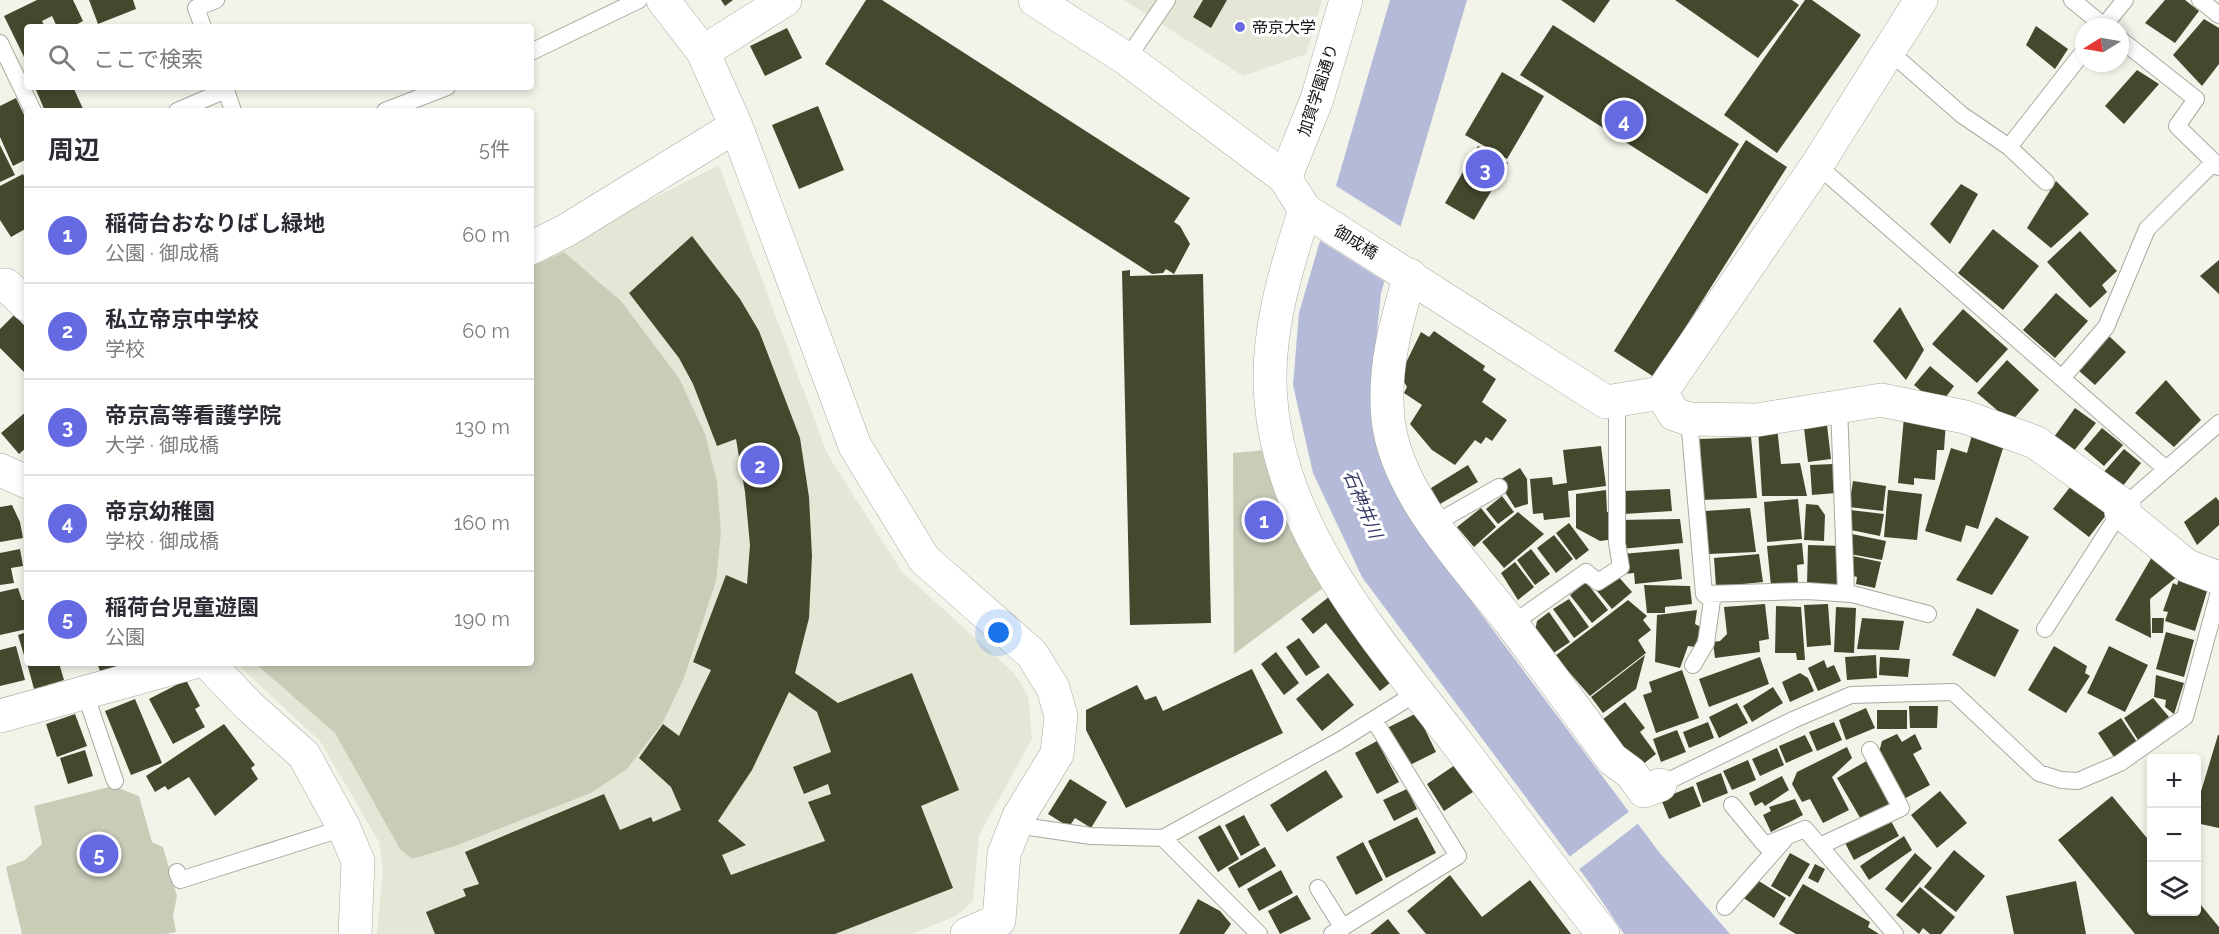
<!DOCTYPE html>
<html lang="ja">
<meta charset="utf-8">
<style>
:root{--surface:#fff;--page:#f2f2f3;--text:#2b2b33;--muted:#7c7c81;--line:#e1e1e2;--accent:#656ae2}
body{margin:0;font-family:Raleway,"Noto Sans JP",sans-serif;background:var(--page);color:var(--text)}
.controls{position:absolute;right:18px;bottom:18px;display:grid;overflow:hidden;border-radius:6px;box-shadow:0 3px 9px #0003}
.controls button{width:54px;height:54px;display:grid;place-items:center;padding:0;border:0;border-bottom:2px solid var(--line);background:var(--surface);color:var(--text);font:30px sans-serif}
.compass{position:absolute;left:2075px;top:18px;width:54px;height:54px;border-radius:50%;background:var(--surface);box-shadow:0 3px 9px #0003;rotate:259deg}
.you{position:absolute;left:999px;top:633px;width:21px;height:21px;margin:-15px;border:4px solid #fff;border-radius:50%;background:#1a73e8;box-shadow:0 0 0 9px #1a73e833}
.badge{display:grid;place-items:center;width:39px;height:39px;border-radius:50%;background:var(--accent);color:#fff;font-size:20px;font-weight:700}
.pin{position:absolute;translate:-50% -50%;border:3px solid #fff;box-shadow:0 2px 6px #0006}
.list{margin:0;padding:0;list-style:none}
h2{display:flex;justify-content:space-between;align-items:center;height:78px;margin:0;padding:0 24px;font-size:26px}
h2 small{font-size:20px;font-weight:400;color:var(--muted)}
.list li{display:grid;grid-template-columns:39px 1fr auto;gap:18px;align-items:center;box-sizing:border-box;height:96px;padding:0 24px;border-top:2px solid var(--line)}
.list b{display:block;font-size:22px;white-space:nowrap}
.list p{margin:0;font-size:20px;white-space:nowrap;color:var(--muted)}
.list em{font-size:20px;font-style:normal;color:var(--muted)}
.icon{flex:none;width:33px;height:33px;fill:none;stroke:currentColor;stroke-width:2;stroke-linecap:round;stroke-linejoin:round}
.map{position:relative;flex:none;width:2219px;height:934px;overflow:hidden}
.search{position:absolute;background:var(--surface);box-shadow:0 3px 9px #0003;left:24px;top:24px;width:510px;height:66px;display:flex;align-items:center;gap:15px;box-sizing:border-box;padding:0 21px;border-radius:6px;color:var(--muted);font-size:22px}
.panel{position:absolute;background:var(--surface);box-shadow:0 3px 9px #0003;left:24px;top:108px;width:510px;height:558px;border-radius:6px}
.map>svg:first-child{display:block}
.built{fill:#e4e7d6}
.green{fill:#c9cdb8}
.water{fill:#b4bad8}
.pier{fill:#f2f4ea}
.building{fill:#44482d;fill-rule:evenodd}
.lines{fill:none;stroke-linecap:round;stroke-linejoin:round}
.lane-casing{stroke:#a8aaa0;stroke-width:18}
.street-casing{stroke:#a8aaa0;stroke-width:34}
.secondary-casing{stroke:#a8aaa0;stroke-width:34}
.lane{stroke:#fff;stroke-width:16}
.street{stroke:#fff;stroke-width:33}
.secondary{stroke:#fff;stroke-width:33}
.poi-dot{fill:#656ae2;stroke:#fff;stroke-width:2}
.labels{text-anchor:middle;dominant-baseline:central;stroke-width:6;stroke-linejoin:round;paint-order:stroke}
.poi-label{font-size:16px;fill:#131310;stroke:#fff;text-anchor:start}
.street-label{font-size:16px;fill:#131310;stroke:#fff}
.water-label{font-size:18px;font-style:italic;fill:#373b66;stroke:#fff}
</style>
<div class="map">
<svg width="2219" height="934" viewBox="0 0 2219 934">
<rect width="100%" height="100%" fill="#f2f4ea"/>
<path class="built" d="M1124 0H1322L1306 54 1243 76Z
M719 165 828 455 902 572 1014 673 1028 695 1032 739 979 835 973 901 956 916 912 934H377L383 869 379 842 320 741 236 663H531V260Z"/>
<path class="green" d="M564 252 621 301 679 378 705 434 717 482 721 532 716 581 684 678 663 722 627 769 591 793 455 846 412 859 400 849 335 733 255 663H268L271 666 296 663H531V267Z
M1266 450 1324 587 1234 654 1233 453Z
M113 786 139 796 152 842 163 847 177 896 173 916 176 932 165 934H22L6 867 25 860 42 844 34 806Z"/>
<path class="water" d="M1390 0H1467L1381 293 1373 372 1419 531 1659 852 1730 934H1624L1591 885 1362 577 1313 473 1293 385 1299 313Z"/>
<path class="pier" d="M1333 184 1403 228 1387 283 1316 238Z
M1631 810 1640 822 1577 871 1568 858Z"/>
<path class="building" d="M37 0H73L83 21 72 27H57L52 16 42 21 45 27H27V63L4 16Z
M89 0H133L136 9 98 24Z
M721 0H733L725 6Z
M866 0H882L1190 198 1174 222 1180 226 1190 244 1174 274 1166 269 1163 273 1152 274 825 64Z
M1203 0H1227L1211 28 1193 17Z
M1561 0H1610L1594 23Z
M1675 0H1792L1799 5 1758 58Z
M1805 0H1812L1861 35 1777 153 1724 115Z
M2165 0H2185L2199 11 2175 43 2145 23Z
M2204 19 2219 28V64L2202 86 2173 55Z
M1553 25 1739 144 1707 194 1520 75Z
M2036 26 2068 49 2055 69 2026 45Z
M787 28 802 58 765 76 750 46Z
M2137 70 2159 84 2124 124 2105 106Z
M1502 72 1544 96 1507 159 1465 135Z
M44 87H73L84 111H45L36 90Z
M16 98 27 121V159L13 166 0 137V106Z
M818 106 844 170 799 189 772 125Z
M1746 140 1787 167 1654 377 1614 351Z
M0 145 15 175 0 182Z
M1478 146 1508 163 1474 220 1445 203Z
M23 174 27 182V228L11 237 0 220V186Z
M2056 181 2089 214 2051 248 2027 228Z
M1961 184 1978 194 1950 244 1930 224Z
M1993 229 2039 266 2003 310 1958 273Z
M2080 231 2117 271 2102 285 2107 292 2090 308 2047 262Z
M692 236 740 299 759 331 800 438 809 497 812 556 809 618 795 673 838 703 912 673 959 790 921 806 953 888 835 934H435L426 912 466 896 463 889 479 884 465 852 604 794 620 830 651 817 653 822 681 810 671 787 639 758 663 724 679 736 711 670 693 662 726 575 747 584 750 545 745 492 736 439 717 446 693 384 679 358 629 293ZM789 692 817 712 831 752 793 767 804 794 828 784 831 794 808 802 825 841 731 875 722 855 746 845 718 821 752 770Z
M2219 260V294L2200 276Z
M1130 270V276L1203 274 1211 623 1130 625 1122 271Z
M2056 293 2088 321 2055 358 2023 330Z
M1900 307 1924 350 1906 380 1873 341Z
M1963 309 2008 349 1977 383 1932 344Z
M14 315 27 328V375L0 348V329Z
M1434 331 1485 366 1483 370 1496 379 1482 402 1507 420 1492 441 1486 437 1481 444 1475 440 1455 465 1432 450 1410 424 1422 405 1404 393 1407 387 1400 375 1421 332 1429 337Z
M2109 336 2126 352 2095 385 2078 370Z
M2007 360 2039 390 2011 422 1977 393Z
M1930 366 1954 386 1943 401 1932 400 1914 385Z
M2166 380 2201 420 2174 447 2135 413Z
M2075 408 2096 423 2073 452 2054 437Z
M27 411V447L19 454 1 433Z
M1904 417 1946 421 1944 450H1937L1935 480 1914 478V485L1898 483Z
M1827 425 1831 459 1808 462 1804 428Z
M1777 427 1781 464 1800 463 1807 496H1762L1758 428Z
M2102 428 2123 445 2104 466 2084 449Z
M1972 435 2004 445 1978 529 1966 525 1961 542 1925 531 1951 448 1967 453Z
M1751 437 1757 498 1701 500 1700 439Z
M1601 446 1606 486 1568 491 1570 517 1544 520 1543 513 1533 514 1530 479 1552 477 1553 485 1567 483 1563 450Z
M2124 449 2141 463 2122 487 2104 472Z
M1833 464 1836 493 1812 495 1810 465Z
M1468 465 1478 482 1440 504 1431 488Z
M1520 468 1527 479 1528 504 1515 508 1498 481Z
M1853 481 1886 486 1883 511 1849 507Z
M2074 482 2110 510 2089 537 2053 509Z
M1670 489 1672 511 1624 514 1623 491Z
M1606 490 1607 512H1615V539L1600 541 1576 528V494Z
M1888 490 1922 494 1917 540 1884 537Z
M1502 496 1514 512 1498 524 1486 509Z
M2216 497 2219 501V525L2197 545 2184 522Z
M1798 499 1802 539 1767 542 1764 502Z
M1806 504 1818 505 1825 515 1824 541 1804 540Z
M12 505 20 522 23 538 0 542V507Z
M1481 508 1496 527 1474 547 1457 527Z
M1750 508 1756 552 1708 554 1705 511Z
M1850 510 1884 514 1880 536 1846 529Z
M1518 512 1544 534 1504 568 1482 542Z
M1996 517 2029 537 1992 595 1956 580Z
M1680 519 1683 543 1621 549 1619 520Z
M1569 523 1589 550 1576 560 1556 533Z
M1852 534 1886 541 1882 560 1850 554Z
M1554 535 1573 559 1556 573 1537 548Z
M1802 543 1804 564 1797 565 1798 584 1771 586 1767 546Z
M1808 545 1841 546 1840 585 1807 584Z
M20 549 23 566 11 568 14 583 0 585V553Z
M1531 549 1550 574 1535 585 1517 560Z
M1679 549 1682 579 1635 584 1634 573 1624 574 1622 554Z
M2156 550 2179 575 2150 599 2151 638 2115 620Z
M1759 554 1763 582 1716 587 1714 558Z
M1853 556 1881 562 1875 588 1856 584 1857 577 1849 575Z
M1515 562 1534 587 1518 600 1501 573Z
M1617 575 1632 592 1612 609 1597 591Z
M2180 576 2208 588 2195 631 2165 621 2168 612 2163 611 2173 583 2177 585Z
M1586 582 1608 610 1592 623 1570 595Z
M1644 585 1690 586 1692 604 1665 607V613H1647Z
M18 588 22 600H26L27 629 0 635V592Z
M1330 596 1396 678 1380 691 1326 623 1313 634 1301 619Z
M1569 599 1589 627 1574 638 1553 609Z
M1628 600 1647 616 1643 620 1651 630 1638 640 1646 653 1590 696 1555 656Z
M1765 604 1769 639 1759 641 1760 652 1715 658 1713 642 1720 641 1727 634 1724 607Z
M1828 604 1831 645 1807 647 1804 605Z
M1776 606 1801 607 1805 660H1797L1796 653H1775Z
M1836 607 1856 608 1854 653 1834 652Z
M1977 608 2019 630 1995 677 1952 655Z
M1697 610 1695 624 1701 627 1695 647 1688 646 1680 668 1655 662 1657 615Z
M1549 612 1570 642 1552 654 1535 631 1537 621Z
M1862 618 1904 621 1899 650 1857 649Z
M2152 618H2164L2163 633H2152Z
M27 632V662H26L18 635Z
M2166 632 2194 640 2184 677 2156 669Z
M1299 638 1320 667 1306 676 1286 647Z
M16 646 25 680 0 686V650Z
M2054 646 2087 666 2085 673 2090 676 2066 713 2028 690Z
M2109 646 2148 665 2125 712 2087 693Z
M1276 652 1299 683 1284 695 1261 664Z
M1645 655 1636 689 1603 713 1591 697Z
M1876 655 1877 678 1847 680 1845 657Z
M1760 657 1769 684 1709 707 1699 679Z
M1880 657 1910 659 1908 677 1879 675Z
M1824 660 1827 668 1834 665 1841 681 1818 691 1808 668Z
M27 663H59L64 680 34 689Z
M97 663H125V664L100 671Z
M1252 669 1283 733 1126 808 1086 730V710L1137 685 1145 700 1156 696 1163 711Z
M1682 670 1699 718 1656 733 1643 695 1652 692 1649 682Z
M1328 673 1354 705 1322 731 1296 699Z
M1800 673 1808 678 1814 691 1790 702 1782 682Z
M2156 675 2184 683 2174 714 2165 707 2166 700 2154 697Z
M186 680 200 706 195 709 205 727 173 744 149 699Z
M1773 687 1783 703 1752 722 1743 706Z
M2153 698 2169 717 2138 740 2124 718Z
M135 699 162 763 131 775 105 711Z
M1625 702 1645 728 1640 732 1656 754 1638 768 1602 720Z
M1737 703 1748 723 1719 738 1709 717Z
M1909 706H1938L1937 728H1910Z
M1866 708 1875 728 1846 740 1839 720Z
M1877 710H1907V729H1877Z
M1417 713 1436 752 1406 767 1387 728Z
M75 714 87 746 57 757 46 724Z
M2121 718 2137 742 2114 757 2098 733Z
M1708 722 1714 738 1689 748 1683 732Z
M1834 722 1842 740 1817 751 1809 732Z
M224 724 255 765 251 768 258 779 215 816 189 777 168 790 165 786 155 792 146 776Z
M1677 730 1686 752 1661 762 1653 739Z
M1897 734 1902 742 1915 734 1922 749 1913 754 1930 785 1902 800 1878 756 1882 741Z
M1805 735 1813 751 1786 763 1779 746Z
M2218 735H2219V828L2196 823V808Z
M1377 741 1399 782 1377 794 1355 753Z
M1847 747 1852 758 1832 777 1849 810 1823 823 1810 799 1802 802 1792 784 1797 772Z
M1777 748 1784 765 1760 776 1752 759Z
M85 750 93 776 68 784 60 758Z
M1870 759 1895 802 1862 821 1837 778Z
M1748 760 1756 780 1732 790 1723 771Z
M1458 763 1476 790 1444 811 1427 784Z
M1326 770 1343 797 1287 832 1270 805Z
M1721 773 1728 793 1703 803 1696 783Z
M1782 776 1789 790 1765 806 1762 802 1755 806 1749 793Z
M1070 779 1107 802 1091 828 1075 818 1069 827 1048 814Z
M1693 786 1701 806 1669 819 1661 799Z
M1407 789 1417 809 1394 821 1383 800Z
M1940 791 1967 823 1937 848 1911 815Z
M2112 796 2152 844V912H2196V899L2219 927V934H2135L2058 840Z
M1795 799 1803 815 1771 832 1763 815 1771 811 1769 807Z
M1244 815 1260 845 1241 856 1225 825Z
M1417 817 1436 853 1386 878 1368 841Z
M1890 819 1899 836 1854 860 1845 843Z
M1220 825 1239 859 1218 872 1198 837Z
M1904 836 1912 850 1869 880 1860 866Z
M1363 842 1383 880 1356 895 1336 857Z
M1265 847 1276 866 1239 888 1228 868Z
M1954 850 1985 876 1956 912 1924 887Z
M1790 853 1810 864 1790 897 1771 886Z
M1915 853 1932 868 1902 903 1885 889Z
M1815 864 1825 869 1818 883 1808 878Z
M1281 870 1293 893 1259 911 1247 889Z
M1450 875 1482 917 1530 880 1571 934H1426L1407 911Z
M1754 878 1786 898 1774 918 1742 897Z
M2076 881 2086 934H2014L2006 896Z
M1803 884 1870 922 1868 927 1879 934H1796L1779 924Z
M1920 887 1955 917 1941 934H1930L1923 928 1919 934 1896 915Z
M1297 895 1311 919 1280 934 1268 911Z
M1198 899 1220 911 1231 924 1224 934H1179Z
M1388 919 1400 934H1370Z"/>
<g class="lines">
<defs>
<path id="lane" d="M2072 0 2105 27
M2200 0 2219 15
M203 27 196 8 216 0
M2103 27 2125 0
M2120 39 2196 99 2177 126 2219 167
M0 43 33 111
M1889 51 1962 115 2009 147
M531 52 639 0
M1127 59 1167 0
M225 87 233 111
M177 111 226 90
M385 111 447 87
M1817 165 2166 469
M2046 182 2009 147 2084 51
M2062 378 2106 327 2147 229 2214 162
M1839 406 1846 594
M1689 419 1704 594 1712 600 1706 643 1693 665
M1434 524 1499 487
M1704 594 1807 591 1852 594 1928 614
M1512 624 1586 572 1598 582 1621 567 1617 543V400
M2045 629 2124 506 2219 423
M85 693 115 781
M1660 785 1793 720 1851 695 1953 692 2039 773 2061 780 2078 781 2120 763 2185 717 2219 592
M1732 805 1765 845 1805 829 1895 934
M1015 825 1091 836 1163 838
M1820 846 1901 808 1870 750
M177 872 180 880 344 828
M1318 888 1343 928
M1725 907 1785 839
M1259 934 1163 838 1339 741 1418 692
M1332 934 1458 856 1374 720"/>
<path id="street" d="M663 0 703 52 736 126 855 446 924 559 1032 654 1053 688 1061 716 1057 754 1019 816 1004 854 999 920
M703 52 785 0
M1285 178 1305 210 1606 402 1661 393 1817 165 1921 0
M1305 210C1285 271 1265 337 1271 401 1282 534 1380 642 1457 743 1506 807 1553 871 1603 934
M531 248 565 231 736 126
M1410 275C1396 323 1383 368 1388 419 1396 494 1467 566 1511 623 1545 668 1579 714 1612 759L1631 773 1644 791 1660 785
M0 285H6L27 305
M1661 393 1674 414 1689 419 1757 420 1881 400 1965 417 2035 442 2124 506
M0 470 27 482
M2121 512 2187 566 2219 578
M208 663 249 706 304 755 344 828 358 861 355 934
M0 716 191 663
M967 934 999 920"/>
<path id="secondary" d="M1035 0 1127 59 1285 178 1317 99 1346 0"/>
</defs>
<use href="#lane" class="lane-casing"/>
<use href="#street" class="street-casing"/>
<use href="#secondary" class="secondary-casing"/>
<use href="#lane" class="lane"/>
<use href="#street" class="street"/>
<use href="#secondary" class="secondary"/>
</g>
<circle class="poi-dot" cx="1240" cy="27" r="6"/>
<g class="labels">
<g class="poi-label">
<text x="1252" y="27">帝京大学</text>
</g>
<g class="street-label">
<text transform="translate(1318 90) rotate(-72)">加賀学園通り</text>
<text transform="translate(1356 242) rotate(32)">御成橋</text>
</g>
<g class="water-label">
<text transform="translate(1363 504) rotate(67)">石神井川</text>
</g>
</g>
</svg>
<div class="controls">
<button>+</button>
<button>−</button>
<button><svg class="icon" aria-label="layers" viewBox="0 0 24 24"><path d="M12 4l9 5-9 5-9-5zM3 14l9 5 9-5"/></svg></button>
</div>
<svg class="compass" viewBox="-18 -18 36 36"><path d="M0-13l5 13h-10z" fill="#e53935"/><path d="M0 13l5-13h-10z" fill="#7c7c81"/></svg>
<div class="you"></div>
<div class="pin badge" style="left:1264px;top:520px">1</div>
<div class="pin badge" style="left:760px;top:465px">2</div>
<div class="pin badge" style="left:1485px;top:169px">3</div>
<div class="pin badge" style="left:1624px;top:120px">4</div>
<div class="pin badge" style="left:99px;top:854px">5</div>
<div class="search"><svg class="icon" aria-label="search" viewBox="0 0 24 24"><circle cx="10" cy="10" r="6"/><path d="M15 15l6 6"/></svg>ここで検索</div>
<section class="panel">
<h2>周辺<small>5件</small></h2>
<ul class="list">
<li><span class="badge">1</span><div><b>稲荷台おなりばし緑地</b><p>公園 · 御成橋</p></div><em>60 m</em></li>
<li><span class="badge">2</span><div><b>私立帝京中学校</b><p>学校</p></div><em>60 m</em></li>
<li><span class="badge">3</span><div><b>帝京高等看護学院</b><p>大学 · 御成橋</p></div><em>130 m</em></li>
<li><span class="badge">4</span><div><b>帝京幼稚園</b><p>学校 · 御成橋</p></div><em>160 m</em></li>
<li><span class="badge">5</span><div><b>稲荷台児童遊園</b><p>公園</p></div><em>190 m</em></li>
</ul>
</section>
</div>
